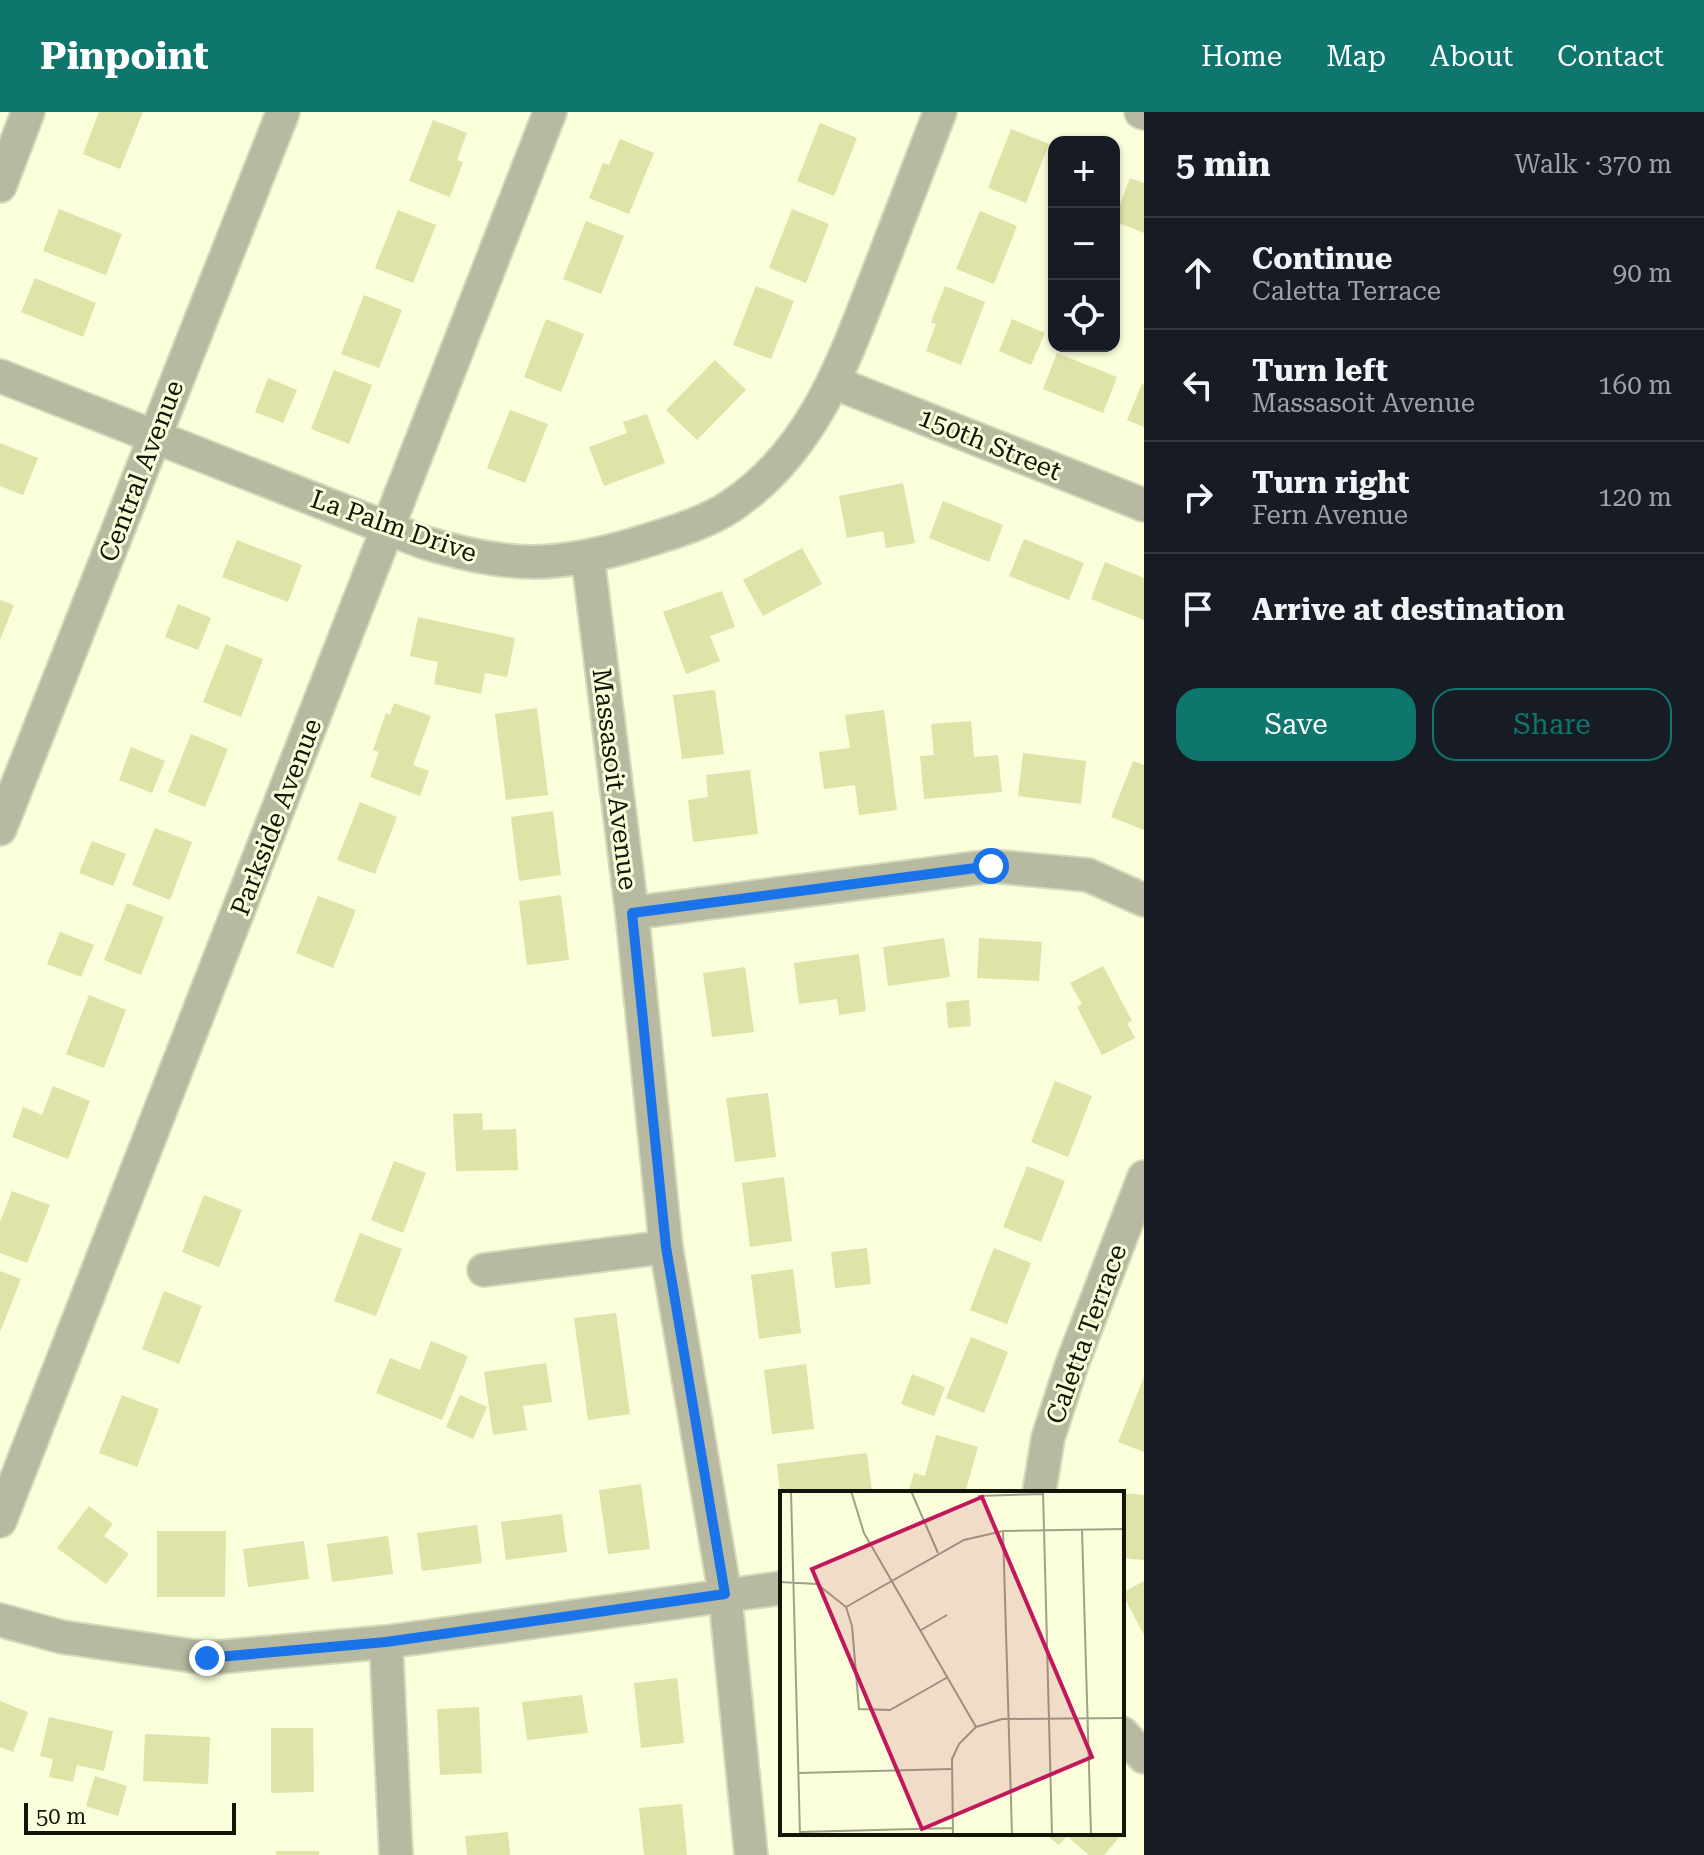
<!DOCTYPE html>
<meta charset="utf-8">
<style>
:root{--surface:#171b24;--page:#242831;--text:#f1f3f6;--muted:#9ea1a6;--line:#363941;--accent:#0f766e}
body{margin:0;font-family:"Roboto Serif",serif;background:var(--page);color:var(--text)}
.controls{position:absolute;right:24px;top:24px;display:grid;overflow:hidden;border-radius:16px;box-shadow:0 2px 6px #0004}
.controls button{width:72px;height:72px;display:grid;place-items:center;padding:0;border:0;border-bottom:2px solid var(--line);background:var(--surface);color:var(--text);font:40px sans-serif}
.scale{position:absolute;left:24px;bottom:20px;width:212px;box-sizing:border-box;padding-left:8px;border:4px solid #141509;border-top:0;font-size:22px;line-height:28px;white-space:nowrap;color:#141509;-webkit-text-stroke:6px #fafedb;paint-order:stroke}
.stop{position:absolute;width:24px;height:24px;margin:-18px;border:6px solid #1a73e8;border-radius:50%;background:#fff}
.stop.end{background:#1a73e8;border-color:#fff;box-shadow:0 2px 8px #0008}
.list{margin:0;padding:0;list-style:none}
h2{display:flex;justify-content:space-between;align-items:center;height:104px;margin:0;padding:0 32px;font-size:34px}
h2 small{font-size:26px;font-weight:400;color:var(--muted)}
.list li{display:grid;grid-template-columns:52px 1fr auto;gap:24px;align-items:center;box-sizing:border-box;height:112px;padding:0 32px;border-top:2px solid var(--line)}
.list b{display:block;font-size:30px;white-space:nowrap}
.list p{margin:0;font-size:26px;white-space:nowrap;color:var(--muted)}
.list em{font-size:26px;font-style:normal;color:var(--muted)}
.actions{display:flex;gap:16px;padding:24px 32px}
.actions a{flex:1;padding:18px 0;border:2px solid var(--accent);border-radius:24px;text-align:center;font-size:28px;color:var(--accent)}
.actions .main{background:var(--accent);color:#fff}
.icon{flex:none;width:44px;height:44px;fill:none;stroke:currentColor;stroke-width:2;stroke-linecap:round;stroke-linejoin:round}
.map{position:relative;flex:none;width:1144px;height:1743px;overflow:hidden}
header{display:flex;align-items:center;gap:48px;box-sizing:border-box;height:112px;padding:0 40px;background:var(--accent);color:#fff}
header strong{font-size:38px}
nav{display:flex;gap:44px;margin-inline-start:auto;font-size:28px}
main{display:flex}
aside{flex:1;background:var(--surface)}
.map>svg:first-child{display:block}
.building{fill:#dee3a8}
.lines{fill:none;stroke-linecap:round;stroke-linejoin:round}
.minor-casing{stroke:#d5d9b9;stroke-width:36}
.minor{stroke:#b7baa1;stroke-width:32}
.route{stroke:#1a73e8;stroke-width:10}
.labels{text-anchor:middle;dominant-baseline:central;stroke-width:6;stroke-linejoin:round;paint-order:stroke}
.street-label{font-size:26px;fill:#141509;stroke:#fafedb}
.inset-road{fill:none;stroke:#9ea187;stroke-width:2}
.view{fill:#c2185b;fill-opacity:0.15;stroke:#c2185b;stroke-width:4}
.inset-edge{fill:none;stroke:#141509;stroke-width:4}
</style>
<header>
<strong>Pinpoint</strong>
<nav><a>Home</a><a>Map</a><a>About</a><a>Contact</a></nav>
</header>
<main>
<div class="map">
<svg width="1144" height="1743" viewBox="0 0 1144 1743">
<rect width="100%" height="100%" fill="#fafedb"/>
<path class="building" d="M99 0H143L120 57 83 42Z
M433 8 467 21 457 48 463 50 450 85 409 69Z
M820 11 857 26 834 84 797 69Z
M1011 17 1049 32 1026 91 988 76Z
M620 27 654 41 629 102 589 86 603 51 609 53Z
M1130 66 1144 71V121L1114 109Z
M59 97 122 122 106 163 43 139Z
M792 97 829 112 806 171 769 156Z
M398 98 436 113 413 171 375 156Z
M980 99 1017 114 994 172 956 157Z
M586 109 624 124 601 182 563 167Z
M35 166 96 191 83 225 21 200Z
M756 174 794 189 771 247 733 233Z
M945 174 985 190 961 253 926 239 936 212 931 210Z
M364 183 402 198 379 256 341 242Z
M546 207 584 222 561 280 524 265Z
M1012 207 1045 221 1031 253 999 239Z
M1057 241 1117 265 1103 301 1043 277Z
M715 248 746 278 697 328 666 298Z
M334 258 372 273 349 332 311 317Z
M268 266 297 278 283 311 255 300Z
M1142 272 1144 273V315L1127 308Z
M510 298 548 312 525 371 487 356Z
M647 302 665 351 604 374 589 335 627 321 623 310Z
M0 331 38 346 23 383 0 374Z
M903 371 915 431 886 436 883 419 847 426 839 384Z
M943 389 1003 413 989 450 929 426Z
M1024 427 1084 451 1069 488 1009 464Z
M237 428 302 453 288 490 222 465Z
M802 436 822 472 763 504 743 468Z
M1105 450 1144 466V508L1091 487Z
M722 479 735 515 710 524 720 549 686 562 663 500Z
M0 488 14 493 0 528Z
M178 492 211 506 198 538 165 525Z
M418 505 515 526 507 565 485 561 481 582 434 572 438 550 410 544Z
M226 532 263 547 241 605 203 590Z
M715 578 724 642 682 647 673 583Z
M394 591 431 604 413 653 429 659 420 684 370 665 379 640 373 638 386 601 390 603Z
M537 596 548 683 506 688 495 602Z
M884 598 897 698 859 703 855 673 824 677 819 640 850 636 845 603Z
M971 609 974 645 998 643 1002 680 924 687 920 644 934 643 931 612Z
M191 622 228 637 205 695 168 680Z
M131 635 165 649 152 681 119 668Z
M1023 641 1086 649 1081 692 1018 684Z
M1133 649 1144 653V718L1111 705Z
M750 658 758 722 693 730 688 688 708 685 706 663Z
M360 690 397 705 375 762 337 748Z
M553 699 561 763 519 769 511 705Z
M155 716 192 730 170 788 132 773Z
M92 729 126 742 113 774 79 761Z
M561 783 569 848 527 853 519 789Z
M318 784 356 798 333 856 296 841Z
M127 791 164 805 141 863 104 848Z
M60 820 94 833 81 865 47 852Z
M944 826 950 865 888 874 883 835Z
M979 826 1042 830 1039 869 977 866Z
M859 842 866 899 839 903 837 887 799 892 794 851Z
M1103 854 1132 909 1127 911 1135 926 1102 943 1077 895 1082 892 1070 871Z
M745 855 754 920 712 925 703 861Z
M89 883 126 898 104 956 66 942Z
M969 888 971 914 948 916 946 890Z
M1055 969 1092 984 1068 1045 1031 1030Z
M53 974 90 989 68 1047 12 1025 23 995 42 1003Z
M768 981 776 1045 735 1050 726 986Z
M482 1001 483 1018 516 1017 518 1058 456 1059 453 1002Z
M394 1049 426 1061 403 1121 371 1108Z
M1027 1054 1065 1069 1041 1130 1003 1115Z
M784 1065 792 1129 750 1135 742 1071Z
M12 1079 50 1093 27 1151 0 1141V1110Z
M204 1083 242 1098 219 1155 182 1140Z
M360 1121 402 1137 376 1204 334 1189Z
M867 1136 871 1172 835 1176 831 1140Z
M994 1136 1031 1151 1007 1212 970 1198Z
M793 1157 801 1221 759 1227 751 1163Z
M0 1159 21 1167 0 1220Z
M164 1179 202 1194 179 1252 142 1237Z
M616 1201 630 1302 588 1308 574 1206Z
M971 1225 1008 1240 984 1301 946 1286Z
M431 1229 468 1244 442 1308 376 1281 390 1246 420 1258Z
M546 1251 552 1290 523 1294 527 1318 493 1323 484 1260Z
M806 1252 814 1317 772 1322 764 1258Z
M912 1262 945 1275 934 1304 901 1292Z
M1144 1265V1340L1118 1330Z
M122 1283 159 1297 137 1355 99 1341Z
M460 1283 487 1295 473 1327 446 1315Z
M936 1323 978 1335 965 1381H908L914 1361 925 1364Z
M867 1341 872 1380 780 1381 777 1352Z
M641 1372 650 1437 608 1442 599 1378Z
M1122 1381 1144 1383V1448L1122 1446Z
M89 1394 113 1412 104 1424 129 1442 106 1472 57 1436Z
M562 1402 567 1440 506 1448 501 1410Z
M477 1413 482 1451 422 1459 417 1421Z
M157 1419H226L225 1485H157Z
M388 1424 393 1462 332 1470 327 1432Z
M304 1429 309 1467 248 1475 243 1437Z
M1144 1469V1523L1122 1481Z
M677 1566 684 1631 641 1636 634 1571Z
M582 1583 588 1621 527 1628 522 1590Z
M0 1589 28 1600 13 1640 0 1635Z
M479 1595 482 1661 440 1663 437 1597Z
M49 1605 113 1619 104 1659 77 1653 73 1670 49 1665 53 1647 40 1644Z
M271 1616H313L314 1680 271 1681Z
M145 1622 210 1625 208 1672 143 1669Z
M95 1664 127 1674 118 1704 86 1694Z
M682 1692 687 1743H644L639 1696Z
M508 1720 510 1743H467L465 1724Z
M1044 1721H1123L1104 1743H1089L1067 1724 1059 1733Z
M276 1739H319V1743H276Z"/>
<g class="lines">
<defs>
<path id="minor" d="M1141 0 1144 1
M0 74 28 0
M0 264 423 430C508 456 556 457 642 430 671 421 706 411 731 394 813 339 843 251 877 164 898 109 919 55 940 0
M835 271 1144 393
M588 447 632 801 666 1135 725 1482 751 1743
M0 717 283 0
M632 801 991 754 1088 763 1144 788
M484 1158 666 1135
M1039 1381 1048 1326 1072 1252 1144 1065
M0 1409 550 0
M0 1508 62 1525 207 1546 386 1530 782 1476
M386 1530 396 1743
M1122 1621 1144 1645"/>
</defs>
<use href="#minor" class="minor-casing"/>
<use href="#minor" class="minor"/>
</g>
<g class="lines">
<path class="route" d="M207 1546 386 1530 725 1482 666 1135 632 801 991 754"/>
</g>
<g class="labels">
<g class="street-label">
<text transform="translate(990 332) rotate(22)">150th Street</text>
<text transform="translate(141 359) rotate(-69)">Central Avenue</text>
<text transform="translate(394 414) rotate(19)">La Palm Drive</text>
<text transform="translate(615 667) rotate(83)">Massasoit Avenue</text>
<text transform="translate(276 705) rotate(-69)">Parkside Avenue</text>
<text transform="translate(1086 1222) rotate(-70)">Caletta Terrace</text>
</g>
</g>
<g transform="translate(780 1379)">
<rect width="344" height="344" fill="#fafedb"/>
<path class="inset-road" d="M11 0 20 344M71 0 84 42 196 236M131 0 158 62M263 0 272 344M198 5 263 3M302 39 311 344M223 40 232 344M0 91 37 93 66 116 72 135 79 218 110 219 168 186M66 116 184 49 223 40 344 38M141 139 167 124M18 282 171 278M20 341 173 337M173 344 172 268 179 253 196 236 222 228 344 227"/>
<path class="view" d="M202 6 312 266 142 338 32 78Z"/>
<rect width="344" height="344" class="inset-edge"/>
</g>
</svg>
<div class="controls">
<button>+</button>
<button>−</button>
<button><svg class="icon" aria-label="locate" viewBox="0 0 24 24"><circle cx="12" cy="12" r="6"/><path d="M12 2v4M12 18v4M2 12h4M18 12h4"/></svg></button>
</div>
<div class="scale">50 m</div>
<div class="stop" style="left:991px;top:754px"></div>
<div class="stop end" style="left:207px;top:1546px"></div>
</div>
<aside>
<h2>5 min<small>Walk · 370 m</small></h2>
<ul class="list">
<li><svg class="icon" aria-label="ahead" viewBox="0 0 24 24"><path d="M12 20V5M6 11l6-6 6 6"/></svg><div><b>Continue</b><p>Caletta Terrace</p></div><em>90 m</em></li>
<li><svg class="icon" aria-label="left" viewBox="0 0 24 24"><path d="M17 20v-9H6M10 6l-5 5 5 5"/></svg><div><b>Turn left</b><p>Massasoit Avenue</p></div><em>160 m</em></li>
<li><svg class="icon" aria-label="right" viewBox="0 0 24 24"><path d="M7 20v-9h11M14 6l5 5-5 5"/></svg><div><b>Turn right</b><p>Fern Avenue</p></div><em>120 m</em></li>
<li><svg class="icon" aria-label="arrive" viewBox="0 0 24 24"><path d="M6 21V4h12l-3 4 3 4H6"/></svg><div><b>Arrive at destination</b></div></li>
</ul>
<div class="actions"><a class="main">Save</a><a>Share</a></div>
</aside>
</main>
